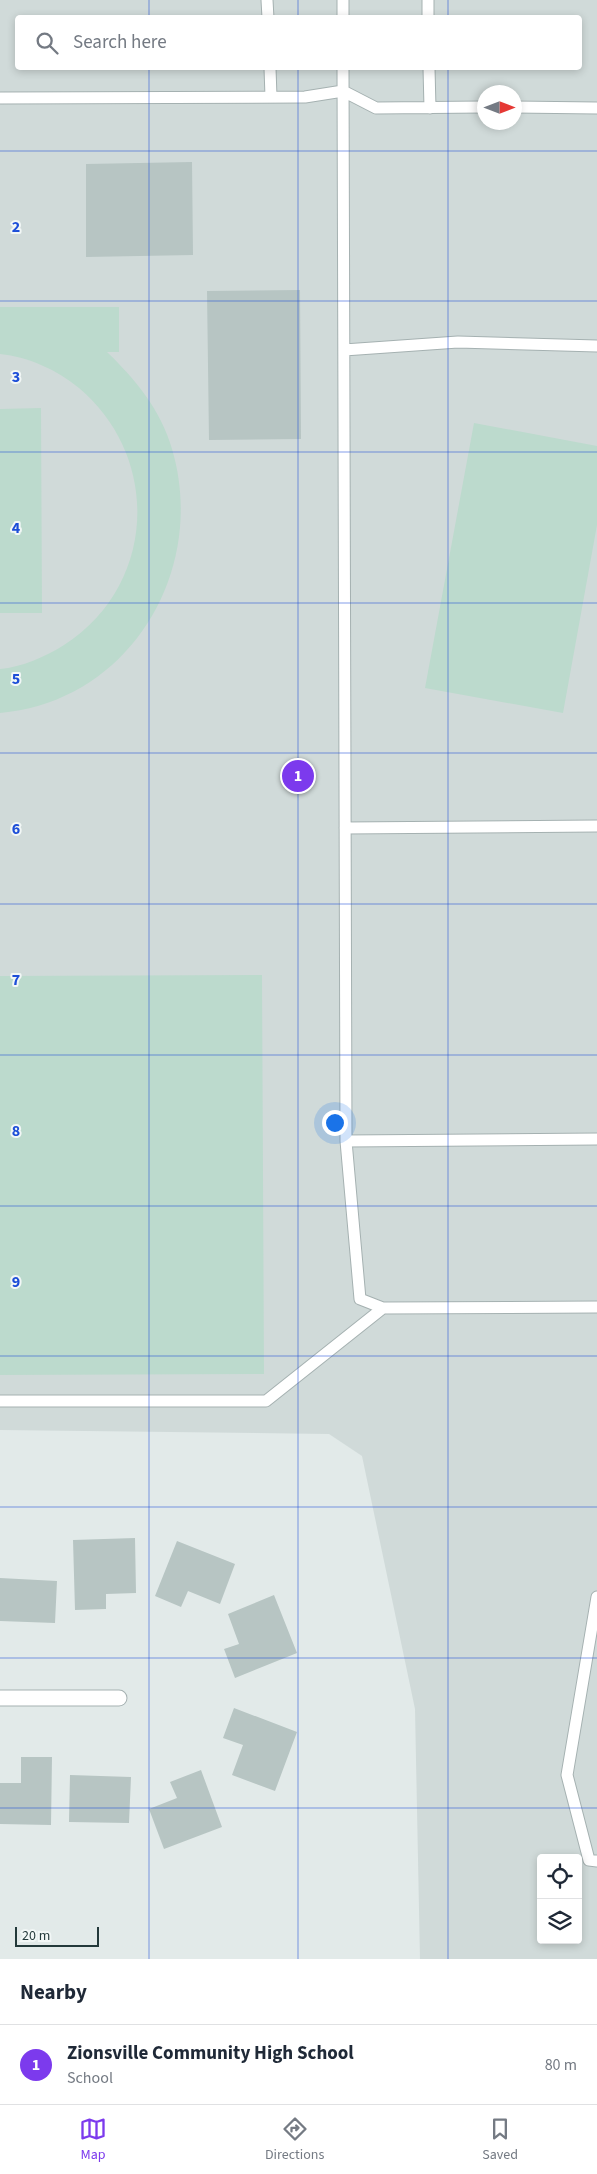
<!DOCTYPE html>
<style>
:root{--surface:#fff;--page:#f6f6f7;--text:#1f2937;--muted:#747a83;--line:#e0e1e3;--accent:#7c3aed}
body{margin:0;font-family:"Source Sans 3",sans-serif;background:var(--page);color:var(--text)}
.controls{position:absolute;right:15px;bottom:15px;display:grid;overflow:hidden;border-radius:5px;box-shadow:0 2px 8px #0003}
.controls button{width:45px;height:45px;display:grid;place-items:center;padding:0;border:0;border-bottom:1px solid var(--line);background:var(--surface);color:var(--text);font:25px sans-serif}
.compass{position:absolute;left:477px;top:85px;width:45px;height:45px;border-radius:50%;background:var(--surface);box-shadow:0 2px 8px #0003;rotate:90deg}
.scale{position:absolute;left:15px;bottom:12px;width:84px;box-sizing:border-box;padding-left:5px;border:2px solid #23393a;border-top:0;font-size:14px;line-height:18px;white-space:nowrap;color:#23393a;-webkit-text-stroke:4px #f2f7f6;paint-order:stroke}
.you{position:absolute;left:334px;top:1122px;width:18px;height:18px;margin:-12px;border:4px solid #fff;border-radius:50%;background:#1a73e8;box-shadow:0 0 0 8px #1a73e833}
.badge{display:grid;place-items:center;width:32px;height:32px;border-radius:50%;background:var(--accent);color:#fff;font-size:16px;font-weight:700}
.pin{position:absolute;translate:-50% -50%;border:2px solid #fff;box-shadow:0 1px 5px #0006}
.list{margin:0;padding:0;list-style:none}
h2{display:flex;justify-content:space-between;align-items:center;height:65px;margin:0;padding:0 20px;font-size:21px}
h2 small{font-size:16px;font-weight:400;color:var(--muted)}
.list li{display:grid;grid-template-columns:32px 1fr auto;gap:15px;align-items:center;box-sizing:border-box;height:80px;padding:0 20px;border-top:1px solid var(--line)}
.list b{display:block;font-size:19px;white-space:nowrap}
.list p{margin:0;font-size:16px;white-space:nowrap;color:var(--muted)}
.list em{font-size:16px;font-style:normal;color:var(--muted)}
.icon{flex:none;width:28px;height:28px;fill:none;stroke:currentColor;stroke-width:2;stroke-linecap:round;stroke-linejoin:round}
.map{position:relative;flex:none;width:597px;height:1959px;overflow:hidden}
.search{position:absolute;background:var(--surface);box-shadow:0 2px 8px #0003;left:15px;right:15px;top:15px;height:55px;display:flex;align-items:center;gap:12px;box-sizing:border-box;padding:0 18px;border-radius:5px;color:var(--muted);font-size:19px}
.sheet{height:145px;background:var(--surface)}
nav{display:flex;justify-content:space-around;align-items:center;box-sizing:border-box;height:70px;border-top:1px solid var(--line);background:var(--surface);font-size:14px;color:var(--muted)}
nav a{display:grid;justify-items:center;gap:2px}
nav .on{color:var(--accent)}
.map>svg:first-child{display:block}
.built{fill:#d0dad9;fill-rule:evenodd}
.green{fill:#bcdacd}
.building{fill:#b7c5c3}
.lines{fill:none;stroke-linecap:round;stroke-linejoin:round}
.lane-casing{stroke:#a5b1b1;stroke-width:13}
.street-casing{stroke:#a5b1b1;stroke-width:17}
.lane{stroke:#fff;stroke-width:11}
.street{stroke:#fff;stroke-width:15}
.grid{fill:none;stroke:#1d4ed8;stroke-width:1;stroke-opacity:0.55}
.grid-label{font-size:16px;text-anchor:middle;font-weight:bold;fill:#1d4ed8;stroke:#f2f7f6;stroke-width:4;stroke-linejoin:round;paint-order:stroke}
</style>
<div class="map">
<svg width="597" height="1959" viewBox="0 0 597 1959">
<rect width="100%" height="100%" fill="#e2eae9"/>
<path class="built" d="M0 0H597V1959H420L415 1709 362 1456 329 1434 0 1430ZM18 18H580V68H18ZM484 92H514V122H484ZM541 1858H578V1940H541Z"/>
<path class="green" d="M0 307H119V352H107C135 379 161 410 172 449 208 570 130 702 0 713V669C22 667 45 657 64 645 156 586 162 458 79 388 57 370 29 357 0 354Z
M41 408 42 613H0V409Z
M474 423 597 446V525L563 713 425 688Z
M262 975 264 1374 0 1375V976Z"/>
<path class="building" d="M192 162 193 255 86 257V164Z
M300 290 301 439 209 440 207 291Z
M135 1538 136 1593 106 1594V1609L75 1610 73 1540Z
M177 1541 235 1564 220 1604 188 1591 181 1607 155 1596Z
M0 1578 57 1581 55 1623 0 1621Z
M274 1595 297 1653 235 1678 224 1649 239 1644 228 1614Z
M234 1708 297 1732 275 1791 232 1775 243 1745 223 1738Z
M21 1757H52L51 1825 0 1824V1783H21Z
M201 1770 222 1827 164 1849 149 1809 177 1798 170 1782Z
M70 1775 131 1777 129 1823 69 1822Z"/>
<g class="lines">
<defs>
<path id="lane" d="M267 0 268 18
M343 0V18
M428 0V18
M270 68 271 97
M343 68 346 1141 360 1299 383 1308 597 1307
M429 68 430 108
M0 98 305 97 343 91 376 108 484 107
M514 107 597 108
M344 350 458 342 597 346
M345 828 597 826
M346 1141 597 1139
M0 1401H266L383 1308
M597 1597 567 1775 589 1860 597 1861"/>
<path id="street" d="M0 1698H119"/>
</defs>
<use href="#lane" class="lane-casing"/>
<use href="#street" class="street-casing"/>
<use href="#lane" class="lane"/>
<use href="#street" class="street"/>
</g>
<path class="grid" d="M149 0V18M298 0V18M448 0V18M149 68V1959M298 68V1959M448 68V1959M0 151H597M0 301H597M0 452H597M0 603H597M0 753H597M0 904H597M0 1055H597M0 1206H597M0 1356H597M0 1507H597M0 1658H597M0 1808H597"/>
<g class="grid-label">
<text x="16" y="232">2</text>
<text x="16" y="382">3</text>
<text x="16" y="533">4</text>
<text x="16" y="684">5</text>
<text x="16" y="834">6</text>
<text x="16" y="985">7</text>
<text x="16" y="1136">8</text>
<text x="16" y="1287">9</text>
</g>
</svg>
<div class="controls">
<button><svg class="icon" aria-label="locate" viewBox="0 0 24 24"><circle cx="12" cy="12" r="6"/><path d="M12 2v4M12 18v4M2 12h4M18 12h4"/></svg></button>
<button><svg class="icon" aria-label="layers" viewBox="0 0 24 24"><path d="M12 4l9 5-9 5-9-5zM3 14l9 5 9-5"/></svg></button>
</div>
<svg class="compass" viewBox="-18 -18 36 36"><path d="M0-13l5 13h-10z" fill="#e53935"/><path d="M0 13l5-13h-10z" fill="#747a83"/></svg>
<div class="scale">20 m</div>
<div class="you"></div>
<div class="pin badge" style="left:298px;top:776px">1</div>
<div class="search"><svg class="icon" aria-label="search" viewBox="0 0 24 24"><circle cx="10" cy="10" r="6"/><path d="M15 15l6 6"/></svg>Search here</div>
</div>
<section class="sheet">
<h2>Nearby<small></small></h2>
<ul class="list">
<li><span class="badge">1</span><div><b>Zionsville Community High School</b><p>School</p></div><em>80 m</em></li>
</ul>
</section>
<nav>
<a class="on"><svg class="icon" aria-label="map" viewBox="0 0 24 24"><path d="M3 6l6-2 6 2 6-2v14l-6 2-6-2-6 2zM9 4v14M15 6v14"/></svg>Map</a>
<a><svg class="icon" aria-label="directions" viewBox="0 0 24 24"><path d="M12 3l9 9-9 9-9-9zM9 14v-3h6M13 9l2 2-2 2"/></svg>Directions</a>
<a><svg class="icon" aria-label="saved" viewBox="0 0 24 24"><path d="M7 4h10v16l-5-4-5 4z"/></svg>Saved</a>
</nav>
